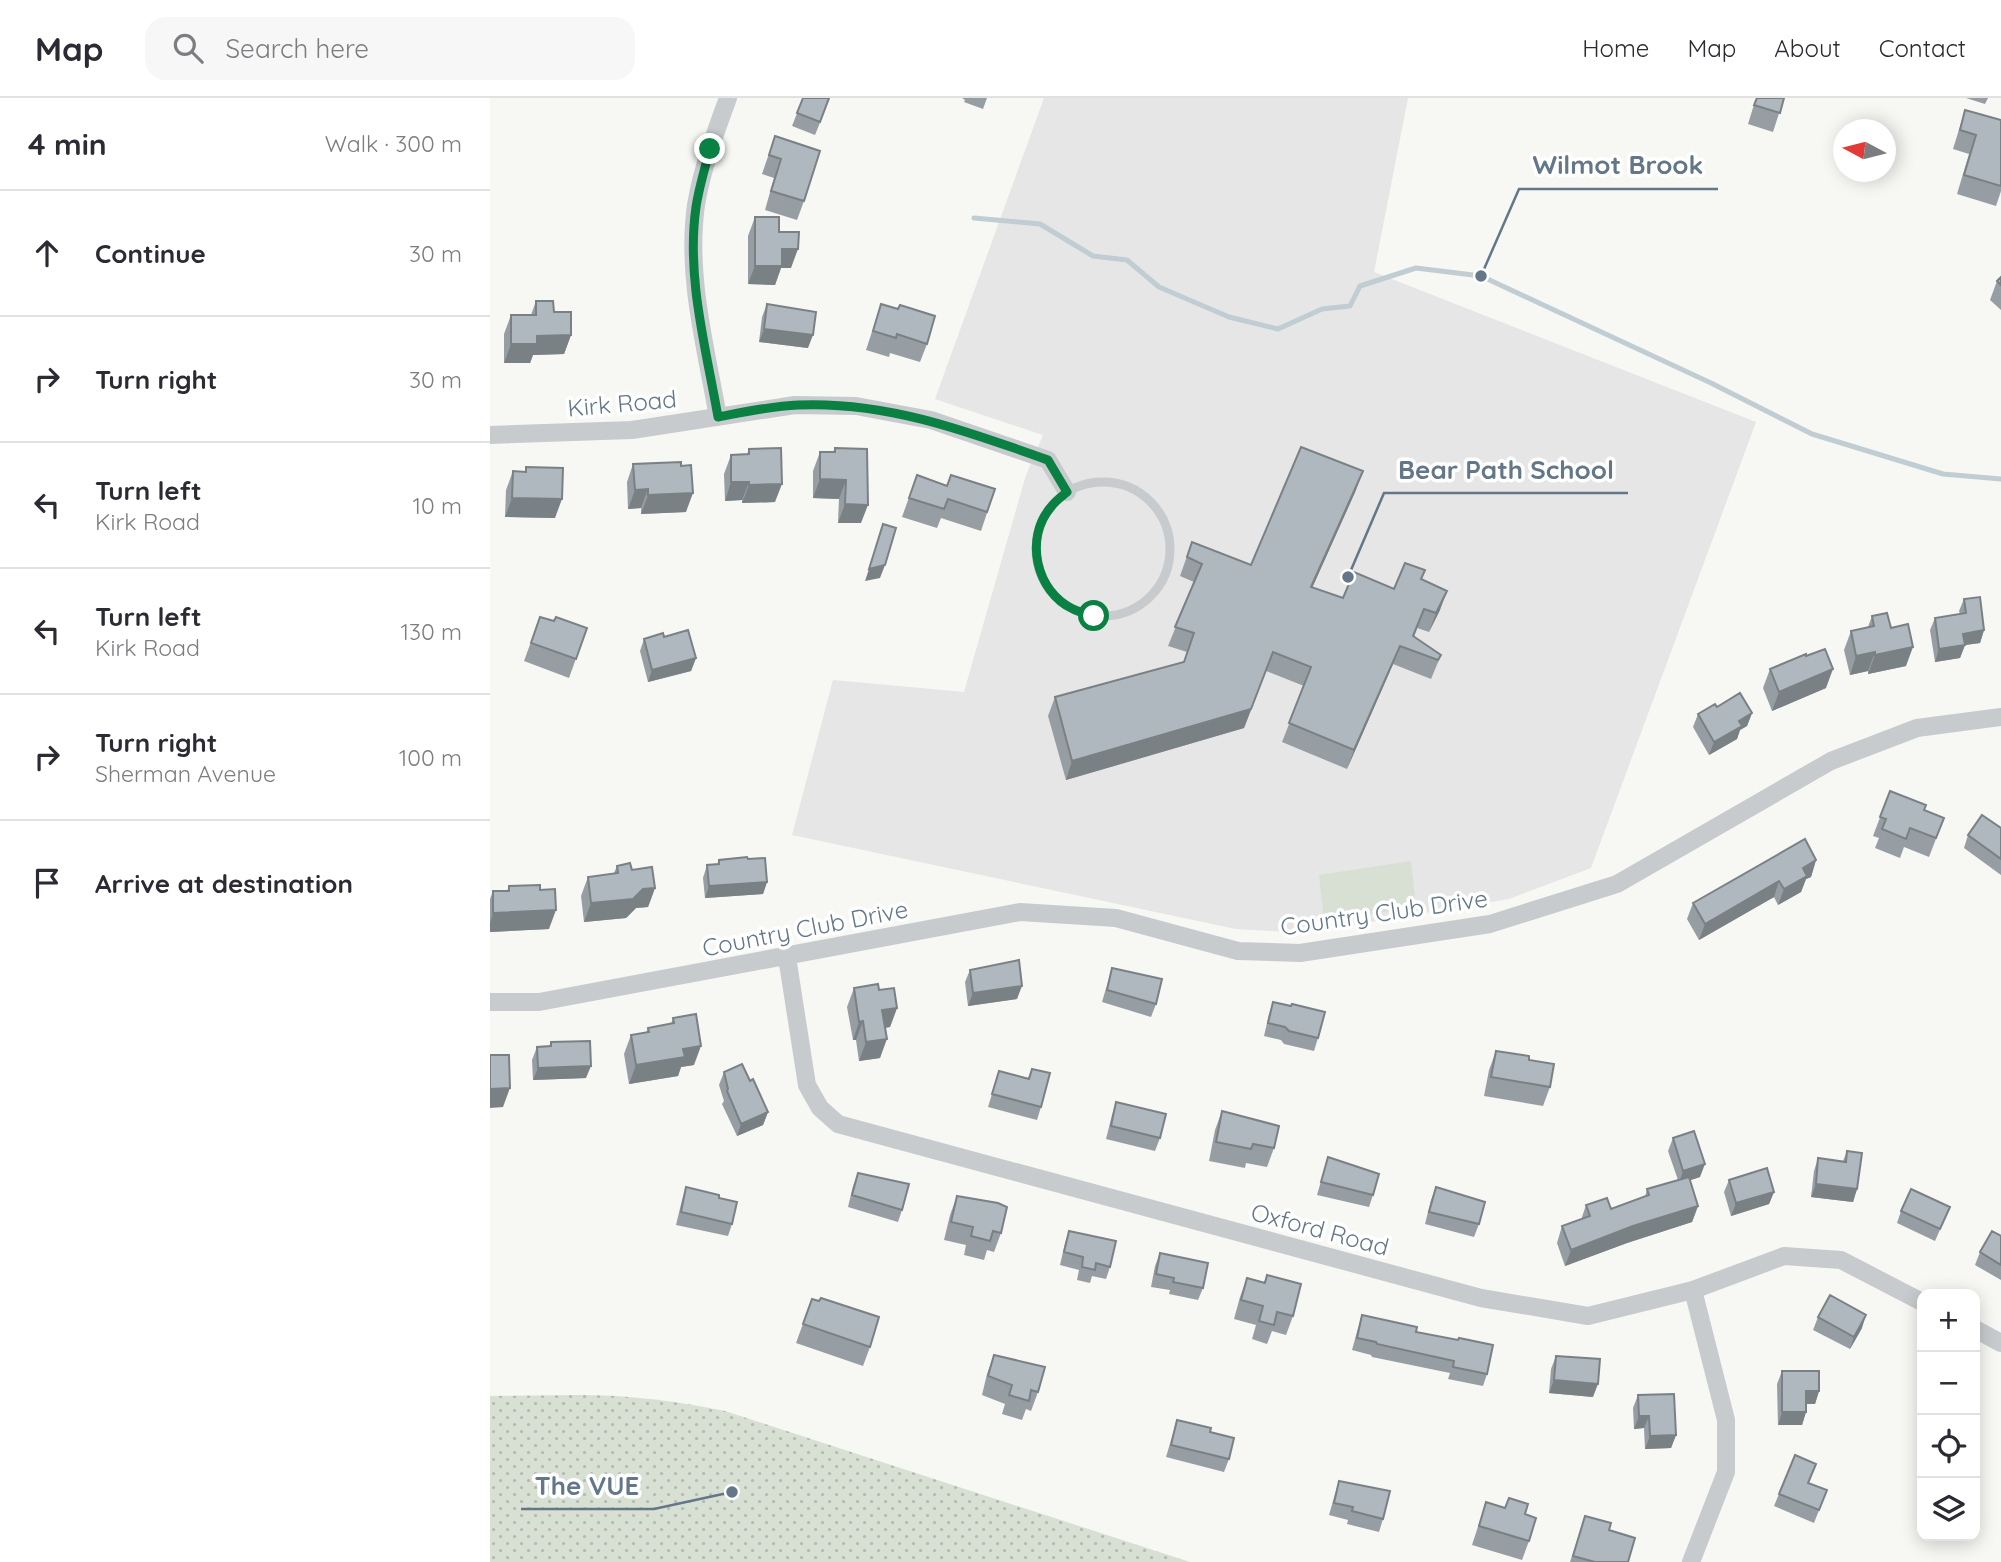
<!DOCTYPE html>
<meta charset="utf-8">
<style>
:root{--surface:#fff;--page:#f7f7f7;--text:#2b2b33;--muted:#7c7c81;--line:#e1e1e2}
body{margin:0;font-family:Quicksand,sans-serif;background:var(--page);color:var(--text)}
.controls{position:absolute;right:21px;bottom:21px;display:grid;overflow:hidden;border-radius:14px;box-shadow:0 4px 18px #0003}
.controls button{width:63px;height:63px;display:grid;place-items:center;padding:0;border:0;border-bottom:2px solid var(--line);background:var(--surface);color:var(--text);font:35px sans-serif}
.compass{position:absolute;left:1343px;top:21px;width:63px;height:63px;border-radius:50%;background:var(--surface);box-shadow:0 4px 18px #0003;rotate:277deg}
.stop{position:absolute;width:21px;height:21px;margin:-16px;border:5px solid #0b8043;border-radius:50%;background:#fff}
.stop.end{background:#0b8043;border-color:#fff;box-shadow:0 2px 7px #0008}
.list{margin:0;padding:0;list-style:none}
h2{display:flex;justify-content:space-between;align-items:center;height:91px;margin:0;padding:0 28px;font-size:30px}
h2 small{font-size:23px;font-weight:400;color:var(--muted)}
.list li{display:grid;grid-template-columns:46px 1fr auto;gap:21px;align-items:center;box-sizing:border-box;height:126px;padding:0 28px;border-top:2px solid var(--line)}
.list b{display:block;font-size:26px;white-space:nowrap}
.list p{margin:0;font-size:23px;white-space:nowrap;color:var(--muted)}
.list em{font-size:23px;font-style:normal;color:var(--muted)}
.icon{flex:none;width:38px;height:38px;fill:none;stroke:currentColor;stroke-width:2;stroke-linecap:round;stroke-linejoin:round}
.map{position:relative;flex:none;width:1511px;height:1464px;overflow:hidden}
header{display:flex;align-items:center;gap:42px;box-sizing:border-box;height:98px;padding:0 35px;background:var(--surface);border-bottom:2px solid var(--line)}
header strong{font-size:33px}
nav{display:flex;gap:38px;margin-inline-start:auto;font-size:24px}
.search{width:490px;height:63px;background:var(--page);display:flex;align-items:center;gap:18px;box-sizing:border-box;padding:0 24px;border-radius:21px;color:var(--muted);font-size:26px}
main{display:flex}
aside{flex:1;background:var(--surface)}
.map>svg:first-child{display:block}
.built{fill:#e5e6e5}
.grass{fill:url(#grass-dots)}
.garden{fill:#d8e0d4}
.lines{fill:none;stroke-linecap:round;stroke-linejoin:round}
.stream{stroke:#c0cdd2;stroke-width:5}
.service{stroke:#c7cbce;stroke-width:9}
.minor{stroke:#c7cbce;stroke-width:18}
.wall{fill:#969ea3}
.shaded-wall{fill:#7a8185}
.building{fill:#afb8be;stroke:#7a8185;stroke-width:2}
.route{stroke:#0b8043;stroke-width:9}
.labels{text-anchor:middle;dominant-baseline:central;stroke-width:7;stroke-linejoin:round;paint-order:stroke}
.street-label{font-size:24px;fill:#637788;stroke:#fff}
.leader{fill:none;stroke:#637788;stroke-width:2.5}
.callout-dot{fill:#637788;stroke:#fff;stroke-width:2.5}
.callout-label{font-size:26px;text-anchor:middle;font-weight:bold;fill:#637788;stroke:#fff;stroke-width:7;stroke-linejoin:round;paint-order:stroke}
</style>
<header>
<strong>Map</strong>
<div class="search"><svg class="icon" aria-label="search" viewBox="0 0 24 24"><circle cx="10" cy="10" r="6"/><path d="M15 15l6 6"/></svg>Search here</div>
<nav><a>Home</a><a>Map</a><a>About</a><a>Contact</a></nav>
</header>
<main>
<aside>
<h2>4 min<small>Walk · 300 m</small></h2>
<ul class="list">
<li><svg class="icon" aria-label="ahead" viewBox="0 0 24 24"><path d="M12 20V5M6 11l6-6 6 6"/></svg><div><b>Continue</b></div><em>30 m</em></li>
<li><svg class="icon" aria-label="right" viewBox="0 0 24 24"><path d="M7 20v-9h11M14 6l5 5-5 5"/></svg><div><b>Turn right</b></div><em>30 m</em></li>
<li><svg class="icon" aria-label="left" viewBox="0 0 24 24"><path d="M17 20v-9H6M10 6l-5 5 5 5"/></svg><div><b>Turn left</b><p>Kirk Road</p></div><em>10 m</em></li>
<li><svg class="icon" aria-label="left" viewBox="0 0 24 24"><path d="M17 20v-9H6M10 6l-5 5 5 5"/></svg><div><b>Turn left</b><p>Kirk Road</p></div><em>130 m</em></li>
<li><svg class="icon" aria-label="right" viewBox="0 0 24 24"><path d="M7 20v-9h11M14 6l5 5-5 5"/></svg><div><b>Turn right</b><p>Sherman Avenue</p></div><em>100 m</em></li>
<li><svg class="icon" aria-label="arrive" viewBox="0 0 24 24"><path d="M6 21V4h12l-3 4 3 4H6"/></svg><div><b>Arrive at destination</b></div></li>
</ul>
</aside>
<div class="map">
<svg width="1511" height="1464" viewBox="0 0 1511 1464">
<defs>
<pattern id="grass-dots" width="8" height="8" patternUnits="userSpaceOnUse" patternTransform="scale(1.75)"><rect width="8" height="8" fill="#d8e0d4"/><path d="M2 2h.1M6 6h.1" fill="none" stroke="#b3bab2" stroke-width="1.8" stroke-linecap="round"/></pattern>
</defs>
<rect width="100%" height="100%" fill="#f7f7f4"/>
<path class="built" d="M554 0H918L884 174 1266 324 1101 770 1019 801 815 835 746 831 302 737 343 582 474 594 536 377 553 337 445 301Z"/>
<path class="grass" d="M89 1297C139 1297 186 1303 235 1313L700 1464H0V1298Z"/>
<path class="garden" d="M921 763 926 809 834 823 829 777Z"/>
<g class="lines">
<path class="stream" d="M484 120 550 126 603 158 637 162 669 189 739 219 788 231 832 211 860 208 870 188 926 170 991 178 1221 285 1322 336 1453 376 1511 381"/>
<path class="service" d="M546 451a67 67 0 1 1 134 0a67 67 0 1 1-134 0Z"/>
<path class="minor" d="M228 319C216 250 196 178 206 107 212 71 225 35 238 0
M0 337 142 332 305 307 366 308 441 322 558 362 577 394
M297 859 317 987 330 1010 348 1026 991 1200 1098 1218 1203 1192 1294 1158 1351 1162 1432 1204
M0 904H49L530 814 626 820 748 853 810 855 1000 826 1127 786 1341 663 1427 630 1511 619
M1485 1231 1511 1245
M1201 1464 1236 1374V1322L1203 1192"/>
</g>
<path class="wall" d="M313 0H340L325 37 302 28Z
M472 0H497L493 11 474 4 475 2Z
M1266 0H1294L1283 34 1258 26Z
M1476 0H1498L1495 6Z
M1475 12 1511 22V93L1506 108 1467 96 1479 56 1463 51Z
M285 38 314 103 307 122 275 112 284 80 272 76Z
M265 119 289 134 301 170H291L285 187 258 186V138Z
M1511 179V212L1500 202 1507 183Z
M46 203 64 214 81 237 74 256 43 257 40 265H14V236L21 217H41Z
M277 206 318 250 269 244 272 219Z
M391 206 437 246 430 264 400 255 399 259 376 252Z
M345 350 371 425H348L349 401 323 400V373L330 354H343Z
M259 351 285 404 252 405V402L235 403 234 376 241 357 257 356Z
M143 366 196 414 151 416V410L138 411 137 384Z
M36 369 65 420 15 419 16 392 23 373 35 374Z
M427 377 457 388 505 391 491 433 451 420 447 430 412 419Z
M866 392 822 490 853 500 904 491 931 481 950 512 939 534 927 530 924 539 951 557 941 581 903 566 857 671 792 644 814 588 776 573 754 630 576 682 558 618 565 599 694 565 697 554 678 548 704 484 690 478 702 444 761 467Z
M1474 501 1494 532 1490 545 1475 547 1470 560 1445 564 1440 532 1445 520 1470 516 1469 513Z
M1382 518 1401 530 1416 568 1378 576V573L1360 577 1354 552 1361 533 1378 529Z
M50 519 64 523 97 530 79 580 34 563Z
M174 539 206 560 201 573 158 584 150 553 154 541Z
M1280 571 1336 590 1282 613 1273 590Z
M1262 615 1257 628 1250 632 1247 641 1219 657 1203 629 1208 616Z
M1400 693 1434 712 1454 720 1439 759 1414 749 1410 760 1385 750 1389 740 1383 738Z
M1511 730V777L1474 750 1478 737Z
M229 762 277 784 273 796 215 800 213 780 217 767 227 766Z
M1326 762 1321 779 1316 781 1311 794 1288 807 1284 799 1209 842 1197 821 1203 805Z
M127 768 142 772 165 790 158 809 146 810 136 820 94 824 91 798 98 779 124 775Z
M19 788 50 792 59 831 0 834V801L3 793H17Z
M622 870 666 906 661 919 612 904Z
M480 872 527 901 478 908 475 884Z
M364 890 389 892 407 910 400 929 395 930 390 960 369 963 366 942H363L357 909Z
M783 904 828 940 824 953 794 946 791 942 774 938 779 916Z
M183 920 204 967 191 969 188 978 139 986 134 956 141 937 156 935 158 930 181 926Z
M61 944 96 980 43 982 42 962 47 949 59 948Z
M1006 953 1039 962 1060 989 1053 1008 994 998 999 972Z
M542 971 551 1009 547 1022 498 1009 509 973 538 980Z
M234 974 278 1014 273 1027 247 1038 232 1006 234 1003 229 987Z
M626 1004 670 1040 665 1053 616 1041 622 1017Z
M732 1013 784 1050 777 1069 756 1065 755 1070 719 1063 725 1032Z
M1183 1040 1210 1079 1200 1082 1208 1108 1202 1124 1137 1145 1075 1168 1067 1145 1072 1128 1091 1122 1096 1107 1121 1111 1155 1099 1157 1091 1188 1082 1178 1053Z
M1357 1053 1367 1091 1363 1104 1321 1099 1324 1073 1328 1060 1353 1063Z
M838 1059 883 1097 879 1109 827 1097Z
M368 1075 412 1112 408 1124 358 1109 363 1088Z
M1239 1082 1284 1094 1279 1106 1241 1118 1234 1094Z
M196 1089 229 1100 242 1126 238 1138 186 1127 192 1102Z
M946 1089 989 1126 984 1139 935 1126 941 1102Z
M467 1098 511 1135 504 1154 497 1152 494 1162 474 1157 476 1147 454 1142 460 1117Z
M1460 1109 1445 1143 1407 1125 1411 1113Z
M579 1133 620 1169 616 1181 602 1178 600 1185 587 1182 589 1172 570 1167 575 1145Z
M1511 1138V1182L1485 1167 1490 1154Z
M670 1155 713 1190 708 1202 679 1196 680 1192 661 1189 665 1168Z
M777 1177 803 1218 796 1237 782 1233 777 1246 762 1241 766 1227 744 1221 750 1199 757 1180 774 1184Z
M322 1201 380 1249 373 1268 306 1245Z
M872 1217 926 1234 997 1276 993 1288 958 1281 960 1275 882 1259 881 1257 862 1252 868 1230Z
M1328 1219 1372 1230 1360 1251 1323 1232Z
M504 1257 548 1294 541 1313 536 1311 532 1322 512 1316 515 1306 492 1297 497 1276Z
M1066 1258 1103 1299 1059 1295 1061 1271Z
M1292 1273 1329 1293 1325 1306H1316V1314L1312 1327H1288L1287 1286Z
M1148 1297 1186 1337 1181 1350 1155 1351 1154 1330 1144 1331 1143 1310Z
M687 1322 720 1334 739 1361 734 1374 676 1359Z
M849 1383 893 1421 889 1434 857 1426 858 1422 839 1417 845 1396Z
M1337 1392 1324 1425 1284 1408 1289 1396Z
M1019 1400 1035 1416 1039 1443 1032 1462 982 1447 996 1404 1015 1410Z
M1095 1418 1119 1432 1138 1464H1080Z"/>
<path class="shaded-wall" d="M292 151H308L301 170H291L285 187 258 186 265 168Z
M274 231 323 237 318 250 269 244Z
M81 237 74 256 43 257 40 265H14L21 246 47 238Z
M873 373 866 392 814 508 821 489Z
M330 381 356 382 349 401 323 400Z
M241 384H259L252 402 235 403Z
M292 386 285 404 252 405 259 387Z
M158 391 151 410 138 411 145 392Z
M203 395 196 414 151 416 158 397Z
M22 400 72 401 65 420 15 419Z
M355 406 378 407 371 425H348Z
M395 467 390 480 375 483 379 471Z
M957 493 950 512 939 534 946 515Z
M1494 532 1490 545 1475 547 1470 560 1445 564 1449 551 1473 536Z
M910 548 903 566 857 671 864 652Z
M1423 549 1416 568 1378 576 1385 557Z
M1385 554 1378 573 1360 577 1366 558Z
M206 560 201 573 158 584 162 572Z
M1343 571 1336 590 1282 613 1289 594Z
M776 573 754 630 576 682 582 663Z
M1262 615 1257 628 1250 632 1247 641 1219 657 1224 644 1249 623Z
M1326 762 1321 779 1316 781 1311 794 1288 807 1294 791 1313 770Z
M1289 783 1284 799 1209 842 1215 826Z
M277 784 273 796 215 800 219 788Z
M165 790 158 809 146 810 136 820 94 824 101 805 153 791Z
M66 812 59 831 0 834V825L3 815Z
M532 888 527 901 478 908 483 895Z
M407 910 400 929 385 931 392 912Z
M373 923 366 942H363L369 924Z
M397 941 390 960 369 963 376 944Z
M211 948 204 967 191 969 188 978 139 986 146 967 193 951Z
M101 968 96 980 43 982 48 970Z
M20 990 13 1009 0 1010V991Z
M278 1014 273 1027 247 1038 251 1026Z
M1215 1066 1210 1079 1189 1086 1193 1073Z
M1326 1086 1367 1091 1363 1104 1321 1099Z
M1284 1094 1279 1106 1241 1118 1246 1105Z
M1208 1108 1202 1124 1137 1145 1075 1168 1081 1152 1143 1128Z
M1376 1217 1372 1230 1360 1251 1364 1239Z
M1064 1282 1108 1286 1103 1299 1059 1295Z
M1316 1293H1329L1325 1306H1312Z
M1292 1314H1316L1312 1327H1288Z
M1149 1318H1159L1154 1330 1144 1331Z
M1186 1337 1181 1350 1155 1351 1160 1338Z"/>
<path class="building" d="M313 0H339L330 24 307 15Z
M1267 0H1294L1290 15 1264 7Z
M1475 12 1511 22V88L1474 77 1486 37 1470 32Z
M285 38 330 53 314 103 281 93 291 61 279 57Z
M265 119H289V134H309L308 151H292V168H265Z
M1511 179V187L1507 183Z
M46 203H63L64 214H81V237L47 238V246H21V217H46Z
M277 206 326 214 323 237 274 231Z
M391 206 408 211 410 207 445 218 437 246 407 236 406 240 383 233Z
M811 349 873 373 821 489 853 500 864 474 904 491 915 465 935 472 931 481 957 493 946 515 934 511 923 538 951 557 948 562 910 548 864 652 799 625 821 569 783 554 761 611 582 663 565 599 694 564 704 535 685 529 712 466 697 459 702 444 761 467Z
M291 350 292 386 259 387V384H241V357L259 356V351Z
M345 350 377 351 378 407 355 406 356 382 330 381V354H345Z
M191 364V368L201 367 203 395 158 397V391L145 392 143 366Z
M36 369 73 370 72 401 22 400 23 373 36 374Z
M427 377 457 388 461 377 505 391 497 414 458 401 454 411 419 400Z
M393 426 406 430 395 467 379 471Z
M1490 499 1494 532 1473 536 1475 547 1449 551 1445 520 1476 515 1474 501Z
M1397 515 1401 530 1418 526 1423 549 1385 557V554L1366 558 1361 533 1384 528 1382 518Z
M50 519 64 523 66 519 97 530 86 561 41 545Z
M198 532 206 560 162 572 154 541 173 535 174 539Z
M1335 551 1343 571 1289 594 1280 571 1316 556V558Z
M1250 595 1262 615 1249 623 1252 628 1224 644 1208 616 1225 606 1227 609Z
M1400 693 1436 707 1434 712 1454 720 1446 740 1420 730 1416 741 1392 731 1396 721 1390 719Z
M1492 717 1511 730V761L1478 737Z
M1315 741 1326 762 1313 770 1317 778 1294 791 1289 783 1215 826 1203 805Z
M257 759 258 761 275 760 277 784 219 788 217 767 229 766V762Z
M140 765 142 772 162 769 165 790 153 791 143 801 101 805 98 779 128 775 127 768Z
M50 787V792L65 791 66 812 3 815V793H19V788Z
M529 862 532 888 483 895 480 872Z
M622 870 672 881 666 906 617 892Z
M388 886 389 892 404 890 407 910 392 912 397 941 376 944 373 923 369 924 364 890Z
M783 904 801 908 802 906 835 914 828 940 799 933 795 929 778 925Z
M206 916 211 948 193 951 195 959 146 967 141 937 159 934 158 930 184 925 183 920Z
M100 943 101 968 48 970 47 949 61 948V944Z
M1006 953 1039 958V962L1064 966 1060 989 1001 979Z
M0 957H19L20 990 0 991Z
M252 966 260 983 263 981 278 1014 251 1026 237 993 238 991 234 974Z
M542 971 560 975 551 1009 502 996 509 973 539 981Z
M626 1004 676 1016 670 1040 621 1028Z
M732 1013 789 1028 784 1050 763 1046 761 1051 726 1044Z
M1204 1033 1215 1066 1193 1073 1183 1040Z
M1357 1053 1372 1055 1367 1091 1326 1086 1328 1060 1356 1064Z
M838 1059 889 1076 883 1097 831 1084Z
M1277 1070 1284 1094 1246 1105 1239 1082Z
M368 1075 419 1086 412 1112 362 1097Z
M1199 1079 1208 1108 1143 1128 1081 1152 1072 1128 1100 1118 1096 1107 1117 1100 1121 1111 1159 1097 1157 1091Z
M196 1089 229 1097V1100L247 1104 242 1126 191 1114Z
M946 1089 995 1104 989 1126 939 1114Z
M1421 1091 1460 1109 1450 1131 1411 1113Z
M467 1098 508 1105 517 1109 511 1135 503 1133 500 1143 481 1138 483 1129 461 1124Z
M579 1133 626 1143 620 1169 606 1165 605 1172 592 1169 593 1159 574 1154Z
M1502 1133 1511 1138V1167L1490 1154Z
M670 1155 718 1165 713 1190 683 1184 684 1180 666 1176Z
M777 1177 811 1186 803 1218 787 1214 784 1227 769 1223 773 1208 751 1202 757 1180 775 1185Z
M1340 1197 1376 1217 1364 1239 1328 1219Z
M331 1200 389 1219 380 1249 313 1226 322 1201 329 1203Z
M872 1217 927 1229 926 1234 968 1242 969 1240 1003 1247 997 1276 963 1269 964 1263 887 1246 886 1244 867 1240Z
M504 1257 555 1269 548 1294 541 1292 539 1303 519 1297 522 1287 498 1278Z
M1066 1258 1110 1261 1108 1286 1064 1282Z
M1292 1273H1329V1293H1316V1314H1292Z
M1184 1296 1186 1337 1160 1338 1159 1318H1149L1148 1297Z
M687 1322 721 1330 720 1334 744 1340 739 1361 681 1347Z
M1305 1357 1326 1366 1318 1385 1337 1392 1329 1412 1289 1396Z
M849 1383 900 1393 893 1421 862 1413 863 1409 844 1405Z
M1019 1400 1038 1406 1035 1416 1046 1420 1039 1443 989 1428 996 1404 1015 1410Z
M1095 1418 1121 1425 1119 1432 1145 1440 1138 1464H1105L1083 1458Z"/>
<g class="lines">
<path class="route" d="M220 51C215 70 209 89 206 109 196 179 216 250 228 319 254 314 281 308 308 307 396 303 477 333 558 362L577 394C571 399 565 403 561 409 534 440 546 494 583 511 589 514 597 516 604 518"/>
</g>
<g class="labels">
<g class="street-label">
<text transform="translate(132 305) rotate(-5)">Kirk Road</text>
<text transform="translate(894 814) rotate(-8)">Country Club Drive</text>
<text transform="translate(315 830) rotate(-11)">Country Club Drive</text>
<text transform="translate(830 1131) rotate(15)">Oxford Road</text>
</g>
</g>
<path class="leader" d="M991 178L1029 91H1228M858 479L894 395H1138M242 1394L164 1411H31"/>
<g class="callout-dot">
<circle cx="991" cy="178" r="7"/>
<circle cx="858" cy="479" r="7"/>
<circle cx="242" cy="1394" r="7"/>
</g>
<g class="callout-label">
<text x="1128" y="76">Wilmot Brook</text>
<text x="1016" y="381">Bear Path School</text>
<text x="97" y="1397">The VUE</text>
</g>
</svg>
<div class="controls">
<button>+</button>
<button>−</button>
<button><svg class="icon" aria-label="locate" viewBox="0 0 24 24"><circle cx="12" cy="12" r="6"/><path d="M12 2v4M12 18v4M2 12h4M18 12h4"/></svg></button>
<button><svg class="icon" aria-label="layers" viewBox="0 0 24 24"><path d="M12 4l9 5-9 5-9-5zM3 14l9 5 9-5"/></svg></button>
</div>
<svg class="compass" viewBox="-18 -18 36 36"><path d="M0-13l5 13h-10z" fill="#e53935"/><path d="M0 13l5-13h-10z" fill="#7c7c81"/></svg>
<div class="stop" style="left:604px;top:518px"></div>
<div class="stop end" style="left:220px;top:51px"></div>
</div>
</main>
